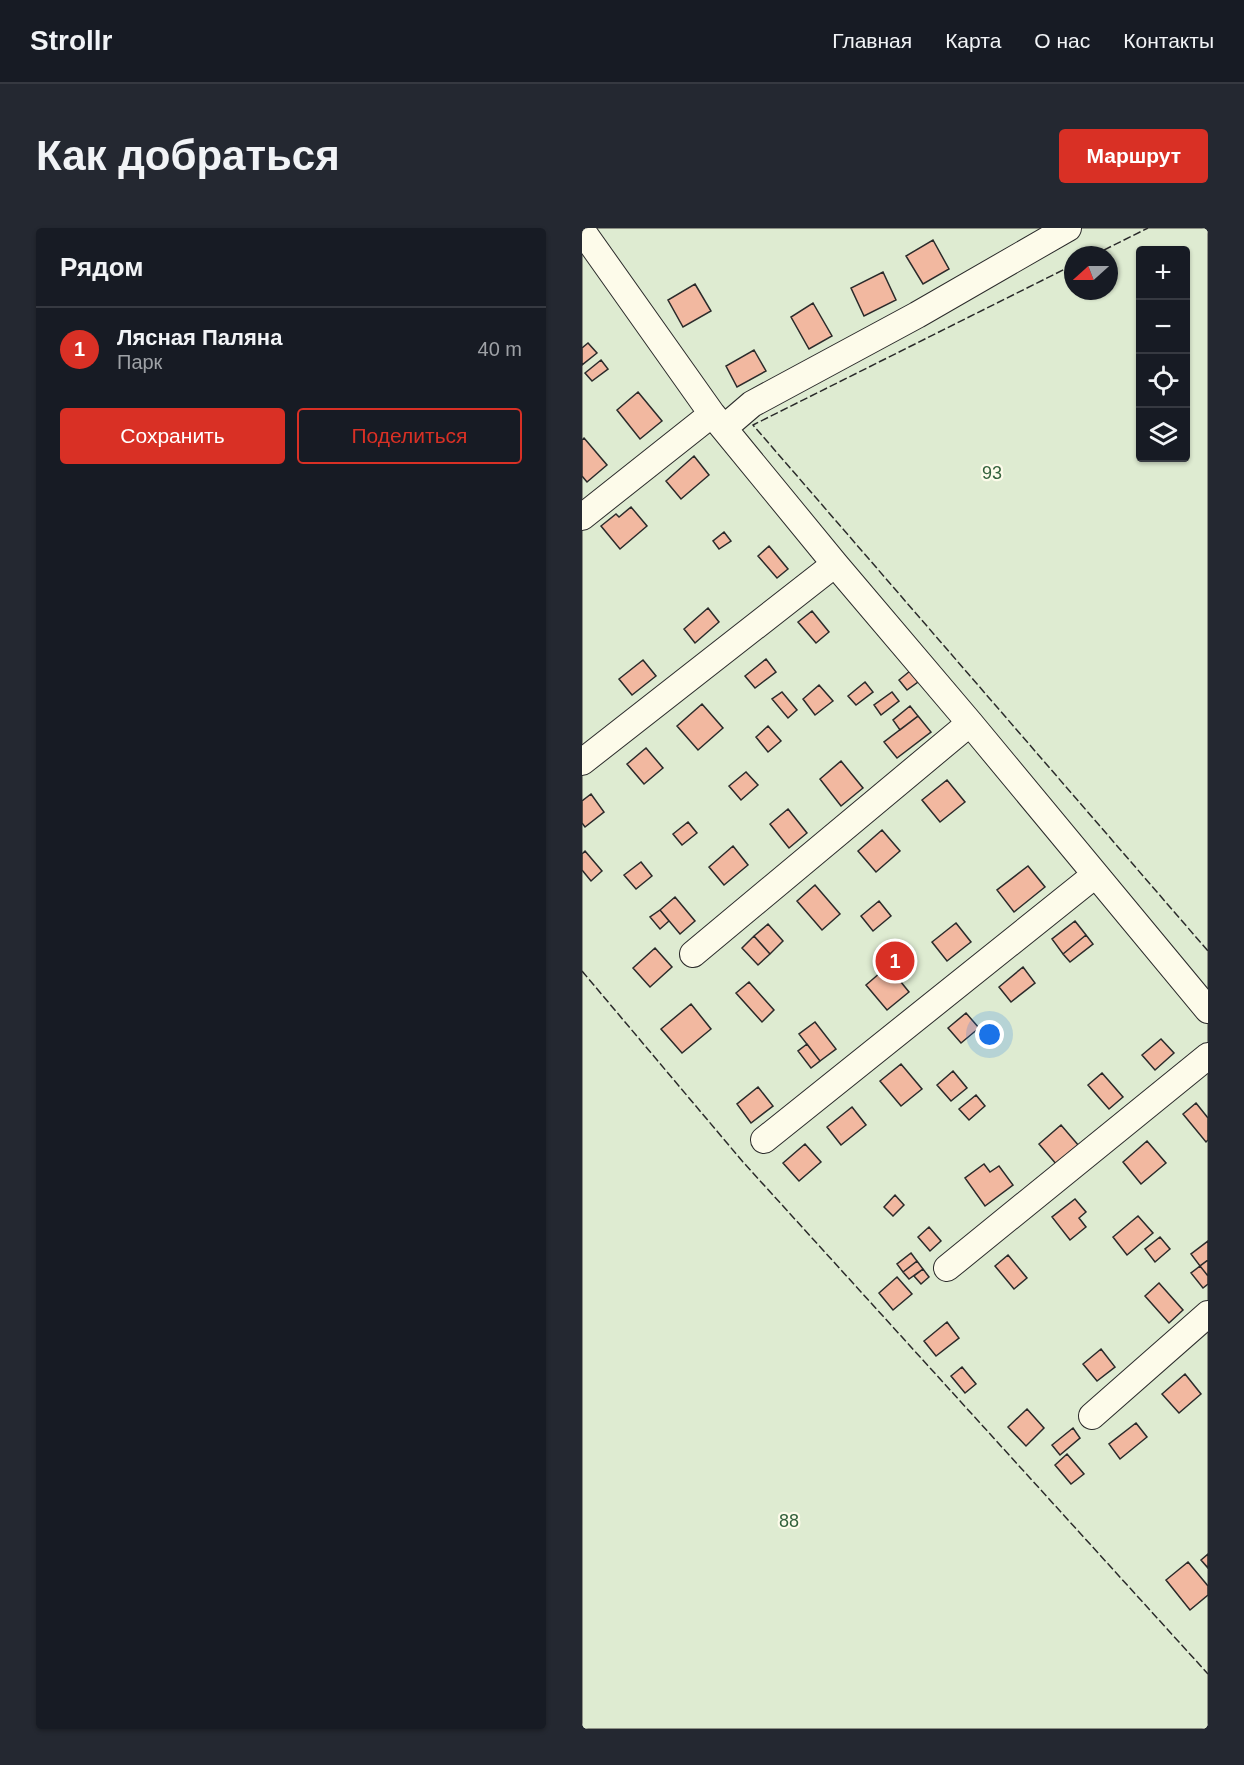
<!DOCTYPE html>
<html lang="ru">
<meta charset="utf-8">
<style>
:root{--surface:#171b24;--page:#242831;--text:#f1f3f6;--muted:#9ea1a6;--line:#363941;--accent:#d93025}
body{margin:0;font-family:Helvetica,sans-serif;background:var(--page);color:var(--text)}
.controls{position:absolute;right:18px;top:18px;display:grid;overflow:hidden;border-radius:6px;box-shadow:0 2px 4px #0004}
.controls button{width:54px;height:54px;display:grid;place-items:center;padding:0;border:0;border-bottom:2px solid var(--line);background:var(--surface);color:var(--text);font:30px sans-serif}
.compass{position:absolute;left:482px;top:18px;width:54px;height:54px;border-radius:50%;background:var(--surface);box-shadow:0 2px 4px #0004;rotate:249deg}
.you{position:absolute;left:408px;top:807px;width:21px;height:21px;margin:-15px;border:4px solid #fff;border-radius:50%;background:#1a73e8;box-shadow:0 0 0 9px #1a73e833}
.badge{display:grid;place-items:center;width:39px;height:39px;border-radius:50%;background:var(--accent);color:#fff;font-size:20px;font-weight:700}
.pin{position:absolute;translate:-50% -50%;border:3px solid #fff;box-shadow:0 2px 6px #0006}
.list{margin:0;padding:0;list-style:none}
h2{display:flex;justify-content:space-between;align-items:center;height:78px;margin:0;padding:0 24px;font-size:26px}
h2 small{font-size:20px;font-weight:400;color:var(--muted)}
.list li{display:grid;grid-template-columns:39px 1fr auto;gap:18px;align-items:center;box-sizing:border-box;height:84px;padding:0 24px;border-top:2px solid var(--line)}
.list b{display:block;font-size:22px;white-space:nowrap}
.list p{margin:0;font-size:20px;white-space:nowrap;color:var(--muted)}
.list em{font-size:20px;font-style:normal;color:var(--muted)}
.actions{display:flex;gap:12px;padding:18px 24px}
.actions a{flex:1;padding:14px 0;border:2px solid var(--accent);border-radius:6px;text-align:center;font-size:21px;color:var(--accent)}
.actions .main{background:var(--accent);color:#fff}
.icon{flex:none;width:33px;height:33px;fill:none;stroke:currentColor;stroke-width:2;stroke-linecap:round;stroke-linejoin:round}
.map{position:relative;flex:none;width:626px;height:1501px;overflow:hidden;border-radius:6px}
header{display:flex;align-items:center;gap:36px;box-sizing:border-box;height:84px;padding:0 30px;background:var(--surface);border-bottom:2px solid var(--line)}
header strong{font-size:28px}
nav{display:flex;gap:33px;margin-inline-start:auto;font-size:21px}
.intro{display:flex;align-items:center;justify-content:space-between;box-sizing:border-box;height:144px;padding:0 36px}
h1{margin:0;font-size:42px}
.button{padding:15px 27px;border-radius:6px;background:var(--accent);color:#fff;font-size:21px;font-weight:700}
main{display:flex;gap:36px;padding:0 36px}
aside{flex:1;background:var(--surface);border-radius:6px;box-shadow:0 2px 4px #0004}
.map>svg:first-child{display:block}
.green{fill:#deebd1;stroke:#74746e;stroke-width:1.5;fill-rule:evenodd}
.building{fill:#f2b8a0;stroke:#2b2b2b;stroke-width:1.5}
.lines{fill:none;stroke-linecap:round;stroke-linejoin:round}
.minor-casing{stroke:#2b2b2b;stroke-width:28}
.minor{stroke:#fdfbea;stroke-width:26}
.fence{stroke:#2b2b2b;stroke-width:1.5;stroke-dasharray:8 3;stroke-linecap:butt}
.labels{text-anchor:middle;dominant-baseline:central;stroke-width:4.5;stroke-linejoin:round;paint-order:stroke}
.park-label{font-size:18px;fill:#34623c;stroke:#fdfbea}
</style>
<header>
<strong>Strollr</strong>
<nav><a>Главная</a><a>Карта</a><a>О нас</a><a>Контакты</a></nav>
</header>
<div class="intro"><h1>Как добраться</h1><a class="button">Маршрут</a></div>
<main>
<aside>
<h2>Рядом<small></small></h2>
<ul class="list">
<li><span class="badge">1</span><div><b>Лясная Паляна</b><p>Парк</p></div><em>40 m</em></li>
</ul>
<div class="actions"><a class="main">Сохранить</a><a>Поделиться</a></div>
</aside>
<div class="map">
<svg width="626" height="1501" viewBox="0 0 626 1501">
<rect width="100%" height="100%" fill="#fdfbea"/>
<path class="green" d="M0 0H626V1501H0ZM558 22H604V230H558ZM491 27H527V63H491Z"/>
<path class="building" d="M351 12 367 41 341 56 324 28Z
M301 44 314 72 282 88 269 60Z
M113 56 129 83 101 99 86 72Z
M231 75 250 108 227 121 209 89Z
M6 115 15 125 0 137V120Z
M172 122 184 143 155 159 144 138Z
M19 132 26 141 10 153 3 145Z
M56 164 80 193 58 211 35 182Z
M2 210 25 237 5 254 0 248V212Z
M112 228 127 247 99 271 84 253Z
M49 279 65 298 38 321 19 298 34 286 37 289Z
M142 304 149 313 137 321 131 313Z
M187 318 206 341 195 350 176 328Z
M126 380 137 394 113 415 102 401Z
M230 383 247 404 234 415 216 394Z
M184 431 194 444 173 460 163 448Z
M61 432 74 448 50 467 37 451Z
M328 443 336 454 325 462 317 452Z
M283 454 291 464 274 477 266 468Z
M237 457 251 473 233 487 221 471Z
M200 464 215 482 206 490 190 471Z
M310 464 317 473 299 487 292 477Z
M120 476 141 500 116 522 95 498Z
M328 478 336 488 318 502 311 492Z
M336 488 349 504 315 530 302 514Z
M186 498 199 513 186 524 174 509Z
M64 520 81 540 62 556 45 536Z
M259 533 281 560 259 578 238 551Z
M164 544 176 557 159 572 147 558Z
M365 552 383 574 358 594 340 572Z
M9 566 22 584 3 599 0 595V573Z
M206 581 225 605 207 620 188 596Z
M106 594 115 605 100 617 91 606Z
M300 602 318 623 294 644 276 623Z
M151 618 166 637 142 657 127 639Z
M3 623 20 643 9 653 0 642V626Z
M59 634 70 648 54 661 42 647Z
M446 638 463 659 432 684 415 662Z
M233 657 258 686 240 702 215 673Z
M93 669 113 693 98 706 78 682Z
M297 673 309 688 291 703 279 688Z
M78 682 87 693 78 701 68 689Z
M493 693 504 707 481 726 470 711Z
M374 695 389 714 365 733 350 714Z
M186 696 201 713 188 726 172 708Z
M504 707 511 716 488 734 481 726Z
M172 708 188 726 176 737 160 720Z
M73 720 90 739 68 759 51 740Z
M306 738 327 764 305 782 284 757Z
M441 739 453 755 429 774 417 759Z
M167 754 192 782 180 794 154 765Z
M109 776 129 801 100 825 79 801Z
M384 785 397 800 379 815 366 800Z
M233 794 254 821 238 833 217 806Z
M579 811 592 825 573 842 560 827Z
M225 816 238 833 229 840 216 823Z
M319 836 340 861 319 878 298 853Z
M371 843 385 860 369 873 355 857Z
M520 845 541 869 527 881 506 857Z
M176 859 191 878 169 895 155 876Z
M394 867 403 878 387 892 377 881Z
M614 875 626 890V912L624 914 601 886Z
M270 879 284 897 259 917 245 899Z
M479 897 497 918 475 937 457 916Z
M565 913 584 935 559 956 541 934Z
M223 916 239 934 217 953 201 935Z
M402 936 408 944 417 938 431 957 403 978 383 950Z
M313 967 322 977 311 988 302 979Z
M493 971 504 984 497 990 504 999 488 1012 470 989Z
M556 988 571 1005 545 1027 531 1009Z
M347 999 359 1013 348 1023 336 1009Z
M578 1009 588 1021 573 1034 563 1021Z
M626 1013V1032L618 1038 609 1026Z
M329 1025 335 1033 321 1044 315 1036Z
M426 1027 445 1050 432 1061 413 1038Z
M626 1032V1048L618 1038Z
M335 1033 341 1041 327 1051 321 1044Z
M618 1038 626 1048V1056L621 1060 609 1045Z
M341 1041 347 1049 339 1056 332 1048Z
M315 1049 330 1066 311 1082 297 1065Z
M577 1055 601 1082 587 1095 563 1068Z
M365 1094 377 1110 354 1128 342 1113Z
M519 1121 533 1139 515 1153 501 1136Z
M380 1139 394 1156 383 1165 369 1148Z
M603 1146 619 1166 597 1185 580 1166Z
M445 1181 462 1200 444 1218 426 1199Z
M554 1195 565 1209 538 1231 527 1216Z
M491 1200 498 1210 478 1227 470 1217Z
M485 1226 502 1246 489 1256 473 1237Z
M626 1326V1340L619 1332Z
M606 1334 626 1358V1367L608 1382 584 1352Z"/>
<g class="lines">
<defs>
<path id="minor" d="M1 4 130 186 253 336 388 495 626 782
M142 200 170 176 335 87 486 0
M0 289 130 186
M0 534 253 336
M111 726 388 495
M182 912 513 647
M365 1040 626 828
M510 1188 626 1086"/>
</defs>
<use href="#minor" class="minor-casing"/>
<use href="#minor" class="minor"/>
<path class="fence" d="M512 27 566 0
M491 37 171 197 626 723
M0 743 161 934 626 1446"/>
</g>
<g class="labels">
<g class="park-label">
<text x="410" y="245">93</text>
<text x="207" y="1293">88</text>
</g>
</g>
</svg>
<div class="controls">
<button>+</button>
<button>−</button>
<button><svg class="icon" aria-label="locate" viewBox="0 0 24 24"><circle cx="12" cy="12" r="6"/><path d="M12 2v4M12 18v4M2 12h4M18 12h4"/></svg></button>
<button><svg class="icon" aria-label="layers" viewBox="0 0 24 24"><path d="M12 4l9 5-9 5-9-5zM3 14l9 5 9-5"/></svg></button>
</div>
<svg class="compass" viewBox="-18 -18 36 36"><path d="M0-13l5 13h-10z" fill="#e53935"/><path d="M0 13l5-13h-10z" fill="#9ea1a6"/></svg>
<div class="you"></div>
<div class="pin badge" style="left:313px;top:733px">1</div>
</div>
</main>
